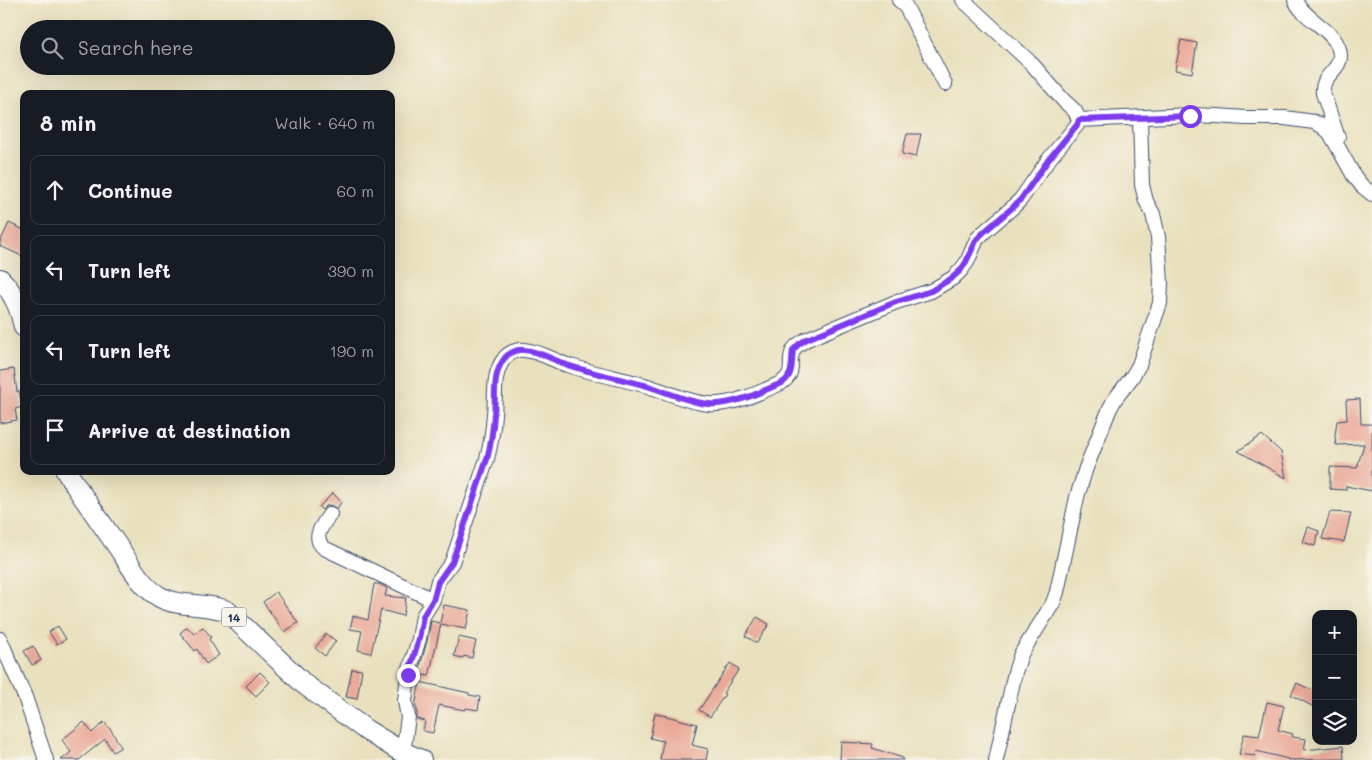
<!DOCTYPE html>
<meta charset="utf-8">
<style>
:root{--surface:#171b24;--page:#242831;--text:#f1f3f6;--muted:#9ea1a6;--line:#363941}
body{margin:0;font-family:Mali,sans-serif;background:var(--page);color:var(--text)}
.controls{position:absolute;right:15px;bottom:15px;display:grid;overflow:hidden;border-radius:10px;box-shadow:0 5px 20px #0002}
.controls button{width:45px;height:45px;display:grid;place-items:center;padding:0;border:0;border-bottom:1px solid var(--line);background:var(--surface);color:var(--text);font:25px sans-serif}
.stop{position:absolute;width:15px;height:15px;margin:-11px;border:4px solid #7c3aed;border-radius:50%;background:#fff}
.stop.end{background:#7c3aed;border-color:#fff;box-shadow:0 1px 5px #0008}
.list{margin:0;padding:0;list-style:none}
h2{display:flex;justify-content:space-between;align-items:center;height:65px;margin:0;padding:0 20px;font-size:21px}
h2 small{font-size:16px;font-weight:400;color:var(--muted)}
.list li{display:grid;grid-template-columns:32px 1fr auto;gap:15px;align-items:center;box-sizing:border-box;height:70px;margin:0 10px 10px;padding:0 10px;border:1px solid var(--line);border-radius:10px}
.list b{display:block;font-size:19px;white-space:nowrap}
.list em{font-size:16px;font-style:normal;color:var(--muted)}
.icon{flex:none;width:28px;height:28px;fill:none;stroke:currentColor;stroke-width:2;stroke-linecap:round;stroke-linejoin:round}
.map{position:relative;flex:none;width:1372px;height:760px;overflow:hidden}
.search{position:absolute;background:var(--surface);box-shadow:0 5px 20px #0002;left:20px;top:20px;width:375px;height:55px;display:flex;align-items:center;gap:12px;box-sizing:border-box;padding:0 18px;border-radius:28px;color:var(--muted);font-size:19px}
.panel{position:absolute;background:var(--surface);box-shadow:0 5px 20px #0002;left:20px;top:90px;width:375px;height:385px;border-radius:10px}
.map>svg:first-child{display:block}
.building{fill:#eaa897}
.lines{fill:none;stroke-linecap:round;stroke-linejoin:round}
.minor-casing{stroke:#3a4a6c;stroke-width:16}
.highway-casing{stroke:#3a4a6c;stroke-width:22}
.minor{stroke:#fff;stroke-width:14}
.highway{stroke:#fff;stroke-width:20}
.route{stroke:#7c3aed;stroke-width:6}
.labels{text-anchor:middle;dominant-baseline:central;stroke-width:4;stroke-linejoin:round;paint-order:stroke}
.shield{fill:#f7f3e8;stroke:#5d6a87;stroke-width:1}
.shield-label{font-size:12px;font-weight:bold;fill:#1b2f5e}
</style>
<div class="map">
<svg width="1372" height="760" viewBox="0 0 1372 760">
<rect width="100%" height="100%" fill="#f7f3e8"/>
<filter id="ink" filterUnits="userSpaceOnUse"><feTurbulence type="fractalNoise" baseFrequency=".02" numOctaves="2"/><feDisplacementMap in="SourceGraphic" scale="10" xChannelSelector="R" yChannelSelector="G"/><feConvolveMatrix kernelMatrix="1 2 1 2 8 2 1 2 1" color-interpolation-filters="sRGB"/></filter>
<filter id="wash" filterUnits="userSpaceOnUse"><feTurbulence type="fractalNoise" baseFrequency=".0096" numOctaves="4" result="noise"/><feDisplacementMap in="SourceGraphic" scale="20" xChannelSelector="R" yChannelSelector="G"/><feGaussianBlur stdDeviation="1.12" result="paint"/><feColorMatrix in="noise" values="0 0 0 0 0 0 0 0 0 0 0 0 0 0 0 0 0 1.4 0 .05"/><feComposite in="paint" operator="in"/></filter>
<g filter="url(#wash)">
<rect width="100%" height="100%" fill="#e9e1be"/>
<g id="blocks">
<path class="building" d="M1181 40 1197 43 1192 73 1175 70Z
M907 134H921L916 157 902 154Z
M9 223 24 230V257L0 246V242Z
M14 369 17 392 19 391 22 407 15 409 17 420 0 423V371Z
M1360 399 1361 424H1371L1372 425V491L1346 486V490L1330 489V467L1357 468 1364 444 1336 445 1335 435 1337 421 1347 420 1346 400Z
M1262 435 1281 452 1286 478 1238 451Z
M333 493 341 502 337 509 334 507 330 505 326 506 322 510 319 507Z
M1330 512 1351 513 1344 542 1322 539Z
M1308 527 1319 531 1315 546 1303 542Z
M374 584H379L387 588 385 596 406 598 403 616 381 610 371 653 358 650 362 631 350 629 353 616 368 620Z
M276 592 298 623 284 632 263 602Z
M444 605 470 610 466 629 441 624 429 676 418 674 427 641 431 621 440 623Z
M757 617 769 624 757 643 745 636Z
M58 626 66 639 57 644 49 632Z
M187 627 194 634 203 627 211 637 209 639 219 655 206 664 197 649 195 651 180 633Z
M326 634 336 641 325 656 315 648Z
M459 637 476 641 472 658 464 656 463 658 454 656Z
M33 646 41 660 32 665 24 651Z
M730 663 739 669 723 693 725 694 710 717 699 710Z
M352 669 362 670 357 699 346 697Z
M260 672 270 682 256 696 246 686Z
M420 682 469 693V695L480 697 478 710 466 708 465 710 439 705 433 733 423 731 425 721 417 719V709L415 706Z
M1297 683 1316 692V708L1291 695Z
M1267 702 1284 706 1278 730 1293 734 1292 737 1306 739 1304 750 1343 746 1344 759 1288 760V759L1256 751 1255 756 1239 754 1244 734 1259 736Z
M655 713 697 724 692 745 708 749 706 760H660L663 741 650 738Z
M84 722 92 733 104 722 111 730 121 747 113 752 105 739 79 760H61L71 752 62 740Z
M841 742 873 744 872 748 903 758V760H840Z"/>
</g>
</g>
<g filter="url(#ink)">
<use href="#blocks" fill-opacity="0" stroke="#3a4a6c" stroke-width="1"/>
<g class="lines">
<defs>
<path id="minor" d="M899 0 905 5 945 84
M1295 0C1304 21 1340 31 1340 56 1340 71 1321 75 1323 93L1338 138
M1079 120 1190 115 1217 116 1245 118H1285L1314 122 1322 126 1330 133 1354 176 1362 186 1372 194
M330 514C323 525 311 537 324 548L433 600
M0 639 25 697 46 760
M402 752 404 746 408 717 405 701 408 675 419 639 423 616 433 600 438 581 452 562 487 459C491 444 493 430 494 414 496 396 492 374 504 359 508 353 517 349 524 350 539 351 553 360 567 365 592 373 618 378 644 385 666 391 686 402 709 404 732 406 761 392 781 383 798 372 786 361 794 349 796 345 803 342 807 339L896 302 931 291 953 278 961 270 967 262 977 239 984 232 1012 208 1021 199 1049 159 1077 125 1079 120 1075 111 1064 101 1032 64 963 0
M996 760 1015 672 1021 654 1053 603 1057 592 1077 497 1086 468 1110 408 1115 399 1132 377 1139 365 1160 303 1161 283 1158 237 1153 214 1146 201 1142 185 1140 118"/>
<path id="highway" d="M0 279C14 293 20 308 24 327
M66 471C82 496 99 520 116 544 129 562 140 586 160 597 180 608 206 602 227 611L304 684 366 730 402 752 421 760"/>
</defs>
<use href="#minor" class="minor-casing"/>
<use href="#highway" class="highway-casing"/>
<use href="#minor" class="minor"/>
<use href="#highway" class="highway"/>
</g>
</g>
<g class="lines" filter="url(#ink)">
<path class="route" d="M408 675 419 639 423 616 433 600 438 582 452 562 487 459C491 444 493 430 494 414 496 397 492 374 504 359 508 353 517 349 524 350 539 351 553 360 567 365 592 373 618 378 644 385 666 391 686 402 709 404 732 406 761 392 782 383 794 375 791 364 793 350L799 344 807 339 896 302 931 291 952 278 961 270 966 262 977 239 984 232 1012 208 1021 199 1049 159 1077 125 1079 120 1190 116"/>
</g>
<g class="labels">
<rect class="shield" x="221.5" y="607.5" width="25" height="19" rx="4"/>
<g class="shield-label">
<text x="234" y="617">14</text>
</g>
</g>
</svg>
<div class="controls">
<button>+</button>
<button>−</button>
<button><svg class="icon" aria-label="layers" viewBox="0 0 24 24"><path d="M12 4l9 5-9 5-9-5zM3 14l9 5 9-5"/></svg></button>
</div>
<div class="stop" style="left:1190px;top:116px"></div>
<div class="stop end" style="left:408px;top:675px"></div>
<div class="search"><svg class="icon" aria-label="search" viewBox="0 0 24 24"><circle cx="10" cy="10" r="6"/><path d="M15 15l6 6"/></svg>Search here</div>
<section class="panel">
<h2>8 min<small>Walk · 640 m</small></h2>
<ul class="list">
<li><svg class="icon" aria-label="ahead" viewBox="0 0 24 24"><path d="M12 20V5M6 11l6-6 6 6"/></svg><div><b>Continue</b></div><em>60 m</em></li>
<li><svg class="icon" aria-label="left" viewBox="0 0 24 24"><path d="M17 20v-9H6M10 6l-5 5 5 5"/></svg><div><b>Turn left</b></div><em>390 m</em></li>
<li><svg class="icon" aria-label="left" viewBox="0 0 24 24"><path d="M17 20v-9H6M10 6l-5 5 5 5"/></svg><div><b>Turn left</b></div><em>190 m</em></li>
<li><svg class="icon" aria-label="arrive" viewBox="0 0 24 24"><path d="M6 21V4h12l-3 4 3 4H6"/></svg><div><b>Arrive at destination</b></div></li>
</ul>
</section>
</div>
